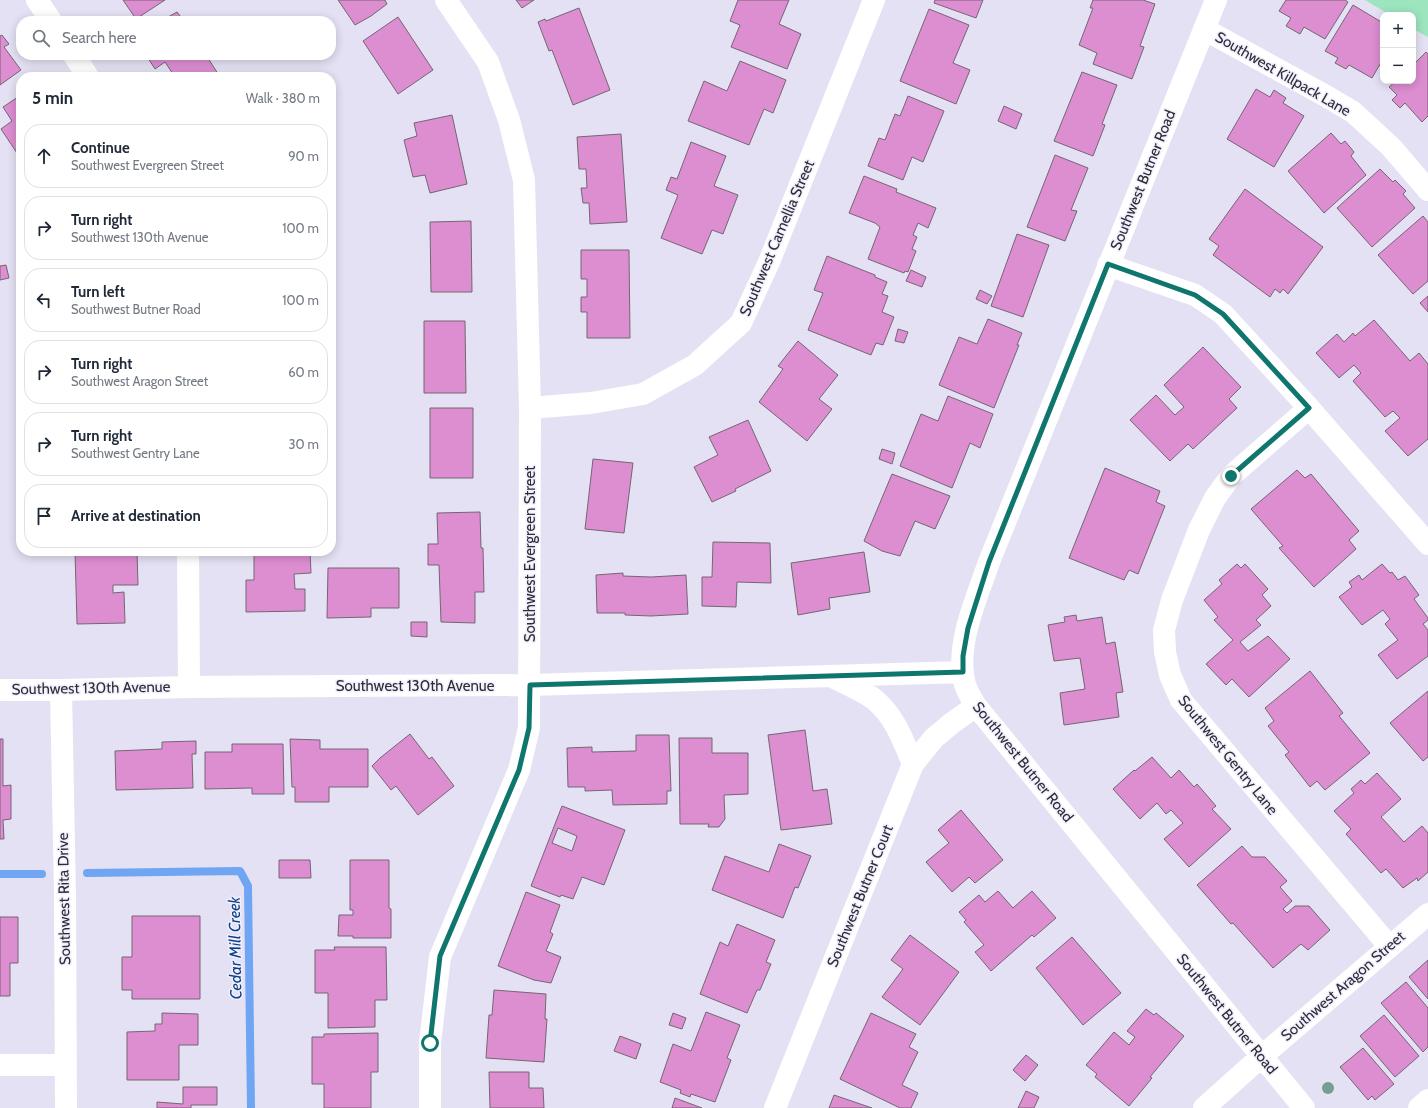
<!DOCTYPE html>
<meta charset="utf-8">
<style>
:root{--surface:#fff;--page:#f6f6f7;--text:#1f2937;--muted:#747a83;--line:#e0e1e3}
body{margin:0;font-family:Cabin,sans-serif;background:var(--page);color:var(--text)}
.controls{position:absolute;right:12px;top:12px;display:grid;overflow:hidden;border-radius:8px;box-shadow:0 2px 10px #0003}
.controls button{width:36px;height:36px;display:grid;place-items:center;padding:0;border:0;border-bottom:1px solid var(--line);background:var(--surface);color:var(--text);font:20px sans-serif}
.stop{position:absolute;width:12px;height:12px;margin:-9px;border:3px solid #0f766e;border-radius:50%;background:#fff}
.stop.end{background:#0f766e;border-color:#fff;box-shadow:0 1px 4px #0008}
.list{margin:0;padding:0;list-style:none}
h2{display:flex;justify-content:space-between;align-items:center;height:52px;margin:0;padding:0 16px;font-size:17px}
h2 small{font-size:13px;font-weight:400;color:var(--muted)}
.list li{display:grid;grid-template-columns:26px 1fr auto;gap:12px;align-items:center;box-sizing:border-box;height:64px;margin:0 8px 8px;padding:0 8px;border:1px solid var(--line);border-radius:16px}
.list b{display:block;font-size:15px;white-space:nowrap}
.list p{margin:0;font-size:13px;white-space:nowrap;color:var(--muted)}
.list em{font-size:13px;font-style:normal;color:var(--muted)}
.icon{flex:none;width:22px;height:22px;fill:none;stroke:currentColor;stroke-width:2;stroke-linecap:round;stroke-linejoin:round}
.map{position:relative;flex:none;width:1428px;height:1108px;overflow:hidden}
.search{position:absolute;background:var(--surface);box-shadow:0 2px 10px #0003;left:16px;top:16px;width:320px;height:44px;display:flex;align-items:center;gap:10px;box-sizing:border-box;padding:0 14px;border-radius:16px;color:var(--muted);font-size:15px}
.panel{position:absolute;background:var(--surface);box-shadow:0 2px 10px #0003;left:16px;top:72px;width:320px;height:484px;border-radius:16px}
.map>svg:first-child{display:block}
.green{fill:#9de5be}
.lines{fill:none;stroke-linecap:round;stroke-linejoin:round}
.stream{stroke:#6fa5f3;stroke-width:8}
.building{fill:#dc8ed1;stroke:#746672;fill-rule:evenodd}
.minor{stroke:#fff;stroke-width:22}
.tree{fill:#739e94}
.route{stroke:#0f766e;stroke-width:5}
.labels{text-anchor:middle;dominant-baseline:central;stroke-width:3;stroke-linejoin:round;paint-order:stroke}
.street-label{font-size:15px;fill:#2d2c33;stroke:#f1effe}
.water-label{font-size:16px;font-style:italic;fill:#0b4084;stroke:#f1effe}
</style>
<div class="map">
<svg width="1428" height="1108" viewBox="0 0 1428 1108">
<rect width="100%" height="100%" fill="#e4e1f4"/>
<path class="green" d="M1365 0H1428V37L1413 29V15H1390Z"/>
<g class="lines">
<path class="stream" d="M87 873 240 871 248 886 251 1108
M0 874H42"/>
</g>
<path class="building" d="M123 0H165L136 19Z
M338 0H385L387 4 371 16 355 25Z
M516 0H534L522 8Z
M738 0H789L779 24 801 34 787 69 731 47 740 25 730 21Z
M935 0H983L976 18 934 3Z
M1093 0H1143L1155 4 1140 46 1144 47 1132 79 1093 64 1097 53 1079 45 1093 8H1090Z
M1286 0H1345L1348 2 1325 39 1304 27 1300 34 1286 26 1291 18 1279 11Z
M1353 5 1383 23V59L1372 78 1349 65 1346 69 1335 63 1338 58 1325 51Z
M579 8 610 90 573 105 552 50 549 51 538 22 545 19 546 21Z
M929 9 969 25 953 63 970 70 956 104 900 81Z
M177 12 184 21H161Z
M398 17 433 70 398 94 363 41Z
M2 35 9 44 4 47 21 70 0 85V36Z
M1426 52 1428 54V116L1422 122 1405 103 1400 108 1392 100 1397 95 1389 87 1396 81H1413V65Z
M146 55H206L220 77H175L165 62 155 69Z
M740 61 786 80 773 113 764 109 749 145 688 121 704 81 727 91Z
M1082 72 1117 85 1102 124 1105 125 1093 156 1054 141Z
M1256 89 1270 97 1274 90 1286 98 1283 103 1304 116 1274 167 1227 139Z
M21 95V150L17 153 1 129 12 121 3 107Z
M908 96 944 111 923 162 912 157 903 180 868 166 879 138 885 140 895 114 900 116Z
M1004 106 1022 114 1016 129 998 121Z
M452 115 467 184 430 193 425 175 413 177 404 140 417 136 414 123Z
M1331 133 1341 144 1345 141 1354 152 1351 156 1366 175 1324 213 1288 171Z
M621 134 627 222 590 224 589 203H583L581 188H587L586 169H579L577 137Z
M691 142 726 156 714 186 738 195 723 234 712 230 702 254 661 238 678 195 666 190 671 177 677 179Z
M1055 155 1088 168 1071 210 1077 211 1065 241 1027 227Z
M1380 169 1393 182 1395 180 1406 191 1403 194 1415 208 1372 247 1337 208Z
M864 176 897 189 896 192 936 208 928 228 918 223 913 235 917 237 912 249 916 251 908 272 905 271 904 273 868 259 880 227 875 223 849 213Z
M1245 189 1323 247 1288 294 1283 289 1280 293 1275 289 1270 297 1213 255 1219 246 1209 239Z
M1423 216 1428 222V281L1413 294 1378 255Z
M471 221 472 292H431L430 222Z
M1017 234 1049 245 1023 317 991 306Z
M581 250H629L630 338H587V312H581V297H587V279H581Z
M827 256 875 275V277L887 282 882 294 888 296 882 312 894 317 883 345 876 343 871 355 808 330 823 293 814 290Z
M6 265 9 278 0 280V266Z
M911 270 926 277 922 287 906 281Z
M980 290 992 296 987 304 976 299Z
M1428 296V312L1420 303Z
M988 319 1022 333 1017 345H1019L994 408 939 385 959 337 977 344Z
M1374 320 1410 361 1419 353 1428 364V439L1408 456 1385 431 1400 418 1393 411 1385 417 1353 381 1361 373 1354 365 1339 378 1316 353 1337 334 1344 342 1353 333 1355 336Z
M424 321H465L466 393H424Z
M898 329 908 332 904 343 895 341Z
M798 341 838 375 819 399 832 409 807 441 759 402 783 369 778 366Z
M1203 347 1241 387 1229 399 1237 408 1193 449 1188 444 1170 461 1130 420 1156 395 1175 415 1184 407 1164 385Z
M948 396 993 414 980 448 970 443 952 488 900 466 921 414 938 421Z
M430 408H473V478H430Z
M748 420 771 471 735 489 736 491 712 502 694 467 718 455 709 437Z
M882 449 895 453 892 464 879 459Z
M593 459 633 463 624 533 585 529Z
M1105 468 1160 491 1156 502 1165 506 1138 574 1129 570 1124 580 1069 558Z
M1297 470 1305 478 1311 474 1359 531 1349 540 1356 549 1314 587 1279 548 1283 546 1251 509Z
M892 474 950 496 935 529 915 521 900 556 882 551 864 541Z
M480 512 481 548H483L484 592H475V623L441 622 439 565H428V544H438L437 513Z
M713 542 770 543 771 583 737 582 736 607 702 606V577H712Z
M75 551H137L138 585H113V593L124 592 125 623 77 624Z
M254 551H310L311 573 294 574 295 589H305V611L246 612V580H254Z
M864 552 870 592 829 598 830 609 798 615 791 563Z
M1237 564 1241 568 1245 564 1268 589 1262 595 1271 606 1256 620 1261 625 1240 642 1248 651 1268 636 1290 659 1249 697 1232 679 1226 685 1206 664 1233 640 1214 620 1218 617 1204 600 1222 584 1219 580Z
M1382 564 1390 573 1392 572 1398 580 1405 576 1419 595 1414 599 1428 618V620L1423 624 1428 630V656L1397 679 1378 655 1398 640 1385 624 1390 619 1383 610 1362 625 1339 597 1352 587 1349 582 1359 575 1362 580Z
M328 568H399V608H371V617L327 618Z
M623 573V576L651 577 686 575 688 614 651 616 625 615V613H597L596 575Z
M1076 615 1077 621 1102 617 1106 644 1115 642 1123 692 1116 693 1119 717 1064 725 1060 693 1085 689 1080 658 1054 661 1048 625 1065 622 1064 617Z
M411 622H427V637L411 636Z
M1310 671 1343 713 1339 716 1370 753 1325 790 1317 781 1310 787 1285 755 1289 752 1268 726 1274 721 1265 708Z
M1428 691V757L1423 761 1390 723Z
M805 730 813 791 827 789 832 824 781 830 768 735Z
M410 734 429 759 432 757 454 786 418 815 396 786 391 790 372 766 380 758Z
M636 735H669L671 791H667V804L613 805 612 790 585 791V787H568L567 748 592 747V752L636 751Z
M679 738H712V753H748V794L724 795 725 819 719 827H708L709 824H680Z
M0 739H3V786L11 785V819L3 820 4 839H0Z
M290 739 320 740V749H368V787H329V802H295V787H292Z
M196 741V754H192L193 788 116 790 115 751 162 749V742Z
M232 744H283L284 794H252V788L205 789V752H232Z
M1152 757 1171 778 1179 770 1194 787 1197 784 1216 806 1212 809 1231 829 1189 867 1164 839 1183 823 1171 810 1166 814 1157 803 1140 819 1113 789 1134 770 1135 771Z
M1377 773 1401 799 1381 817 1404 842 1422 826 1428 833V872L1418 881 1417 878 1403 888 1386 869 1381 873 1346 834 1351 829 1334 811 1354 793 1351 789 1361 780 1365 784Z
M562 806 625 830 604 885 582 877 573 899 561 895 560 897 531 886ZM558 828 577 836 572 851 552 843Z
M961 810 1003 860 975 883 969 877 952 892 926 862 949 843 938 830Z
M779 844 811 856 798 888 795 887 783 918 712 890 725 856 769 872Z
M1242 846 1252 857H1265L1287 881 1280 887 1292 901 1283 909 1287 913 1295 906H1309L1330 930 1308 950 1301 944 1273 968 1233 923 1231 924 1197 885Z
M279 860H310L311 878H279Z
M350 860H389V908L391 909V938H353V936H338L339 915H353V910H350Z
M998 891 1013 908 1032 891 1056 918 1034 937 1032 935 991 971 975 952 984 945 964 922 966 920 959 912 979 895 985 902Z
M526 892 560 905 550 932 553 934 546 951 561 957 551 983 534 980 498 966Z
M132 916H200V999H132V990H122V957H132Z
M0 917H18V963H10V996H0Z
M737 924 775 940 766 962 771 964 760 990H757L747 1013 700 994 720 942 728 946Z
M910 935 959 972 920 1025 882 997 903 969 891 960Z
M1072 937 1121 993 1083 1025 1036 968Z
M334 947H386L387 1000H375V1027L328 1028V993H315V950H335Z
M1428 960V999L1409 977Z
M1406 982 1428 1008V1047L1423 1052 1381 1003Z
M494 990 546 994 545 1019H547L544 1062 486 1058 489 1015H492Z
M1146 1009 1154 1015 1156 1013 1184 1036 1150 1077 1152 1078 1129 1106 1095 1077 1097 1074 1086 1065 1114 1032 1129 1045 1135 1037 1127 1031Z
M706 1012 740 1025 727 1058 731 1060 715 1102 691 1094 690 1097 680 1093 681 1090 660 1082 673 1044 691 1051Z
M162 1013 198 1014V1045H179V1080H127V1032L155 1031V1024H162Z
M673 1013 686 1018 682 1029 669 1025Z
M871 1013 916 1034 909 1047 918 1052 902 1085 918 1093 911 1108H900L840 1079Z
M1384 1015 1419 1056 1395 1077 1360 1036Z
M378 1033V1072H371V1108H324V1084H312V1037H324V1034Z
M620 1036 641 1044 636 1059 614 1051Z
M1363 1048 1394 1084 1375 1100 1372 1096 1368 1100 1340 1067Z
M1026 1055 1038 1065 1025 1081 1013 1070Z
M489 1072H529V1088H543L544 1108H490Z
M183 1087H217V1105H191V1108H157V1102L183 1104Z
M1026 1091 1039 1097 1034 1108H1018Z
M834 1095 872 1108H829Z
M675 1098 702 1108H672Z"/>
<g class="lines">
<path class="minor" d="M37 0 51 21
M1216 0 989 562C977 598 956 642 964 681 966 690 971 698 976 706L1304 1108
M1204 29 1326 96 1353 112 1391 147 1428 190
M74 55 88 77
M1108 265 1195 295 1223 314 1309 408 1428 544
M530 408 591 403 643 394 695 365 741 323 769 262 874 0
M1309 408 1231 476 1215 498 1199 530 1172 600 1164 630 1165 652 1170 675 1181 700 1389 946
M188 551 189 687
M831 676C844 683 864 691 875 700 895 717 903 740 913 764
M0 690H61L189 687 530 685 963 672
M61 690 65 895 66 1108
M0 1065H66
M430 1108V1043L440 957 519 770 529 728 530 408 524 180 509 120 488 62 446 0
M775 1108 913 764 934 738 952 723 976 706
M1204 1108 1262 1056 1428 914
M1419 1108 1428 1100"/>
</g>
<circle class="tree" cx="1328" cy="1088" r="6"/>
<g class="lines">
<path class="route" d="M430 1043 440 956 519 770 529 728 530 685 963 672V656L968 628 989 562 1108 264 1195 295 1223 314 1309 408 1231 476"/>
</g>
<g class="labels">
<g class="street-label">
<text transform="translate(1283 74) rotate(30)">Southwest Killpack Lane</text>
<text transform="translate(1143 180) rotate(-68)">Southwest Butner Road</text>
<text transform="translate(777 238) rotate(-67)">Southwest Camellia Street</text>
<text transform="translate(530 554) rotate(-90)">Southwest Evergreen Street</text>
<text x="415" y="686">Southwest 130th Avenue</text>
<text transform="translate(91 688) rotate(-1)">Southwest 130th Avenue</text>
<text transform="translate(1228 755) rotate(51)">Southwest Gentry Lane</text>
<text transform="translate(1023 762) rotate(51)">Southwest Butner Road</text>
<text transform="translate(860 896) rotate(-68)">Southwest Butner Court</text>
<text transform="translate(64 899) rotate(-91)">Southwest Rita Drive</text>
<text transform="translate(1343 986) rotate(-41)">Southwest Aragon Street</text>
<text transform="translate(1227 1014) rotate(51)">Southwest Butner Road</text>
</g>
<g class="water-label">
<text transform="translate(235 948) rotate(-91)">Cedar Mill Creek</text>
</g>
</g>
</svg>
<div class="controls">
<button>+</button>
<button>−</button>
</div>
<div class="stop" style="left:430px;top:1043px"></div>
<div class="stop end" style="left:1231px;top:476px"></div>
<div class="search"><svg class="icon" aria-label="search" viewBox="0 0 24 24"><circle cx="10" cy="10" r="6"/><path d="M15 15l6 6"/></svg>Search here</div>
<section class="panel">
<h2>5 min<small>Walk · 380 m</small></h2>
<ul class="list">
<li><svg class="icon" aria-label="ahead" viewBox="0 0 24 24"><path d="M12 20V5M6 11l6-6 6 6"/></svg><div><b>Continue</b><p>Southwest Evergreen Street</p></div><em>90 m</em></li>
<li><svg class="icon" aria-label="right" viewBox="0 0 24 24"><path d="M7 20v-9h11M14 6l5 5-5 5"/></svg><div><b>Turn right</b><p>Southwest 130th Avenue</p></div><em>100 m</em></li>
<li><svg class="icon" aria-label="left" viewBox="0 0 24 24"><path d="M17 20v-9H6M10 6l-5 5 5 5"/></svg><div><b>Turn left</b><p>Southwest Butner Road</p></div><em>100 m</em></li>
<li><svg class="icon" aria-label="right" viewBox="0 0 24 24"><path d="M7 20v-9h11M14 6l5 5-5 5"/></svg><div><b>Turn right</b><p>Southwest Aragon Street</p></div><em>60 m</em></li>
<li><svg class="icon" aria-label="right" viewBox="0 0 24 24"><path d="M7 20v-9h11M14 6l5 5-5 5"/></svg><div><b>Turn right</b><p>Southwest Gentry Lane</p></div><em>30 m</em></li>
<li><svg class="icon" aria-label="arrive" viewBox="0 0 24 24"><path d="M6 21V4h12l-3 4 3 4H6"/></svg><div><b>Arrive at destination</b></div></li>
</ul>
</section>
</div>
